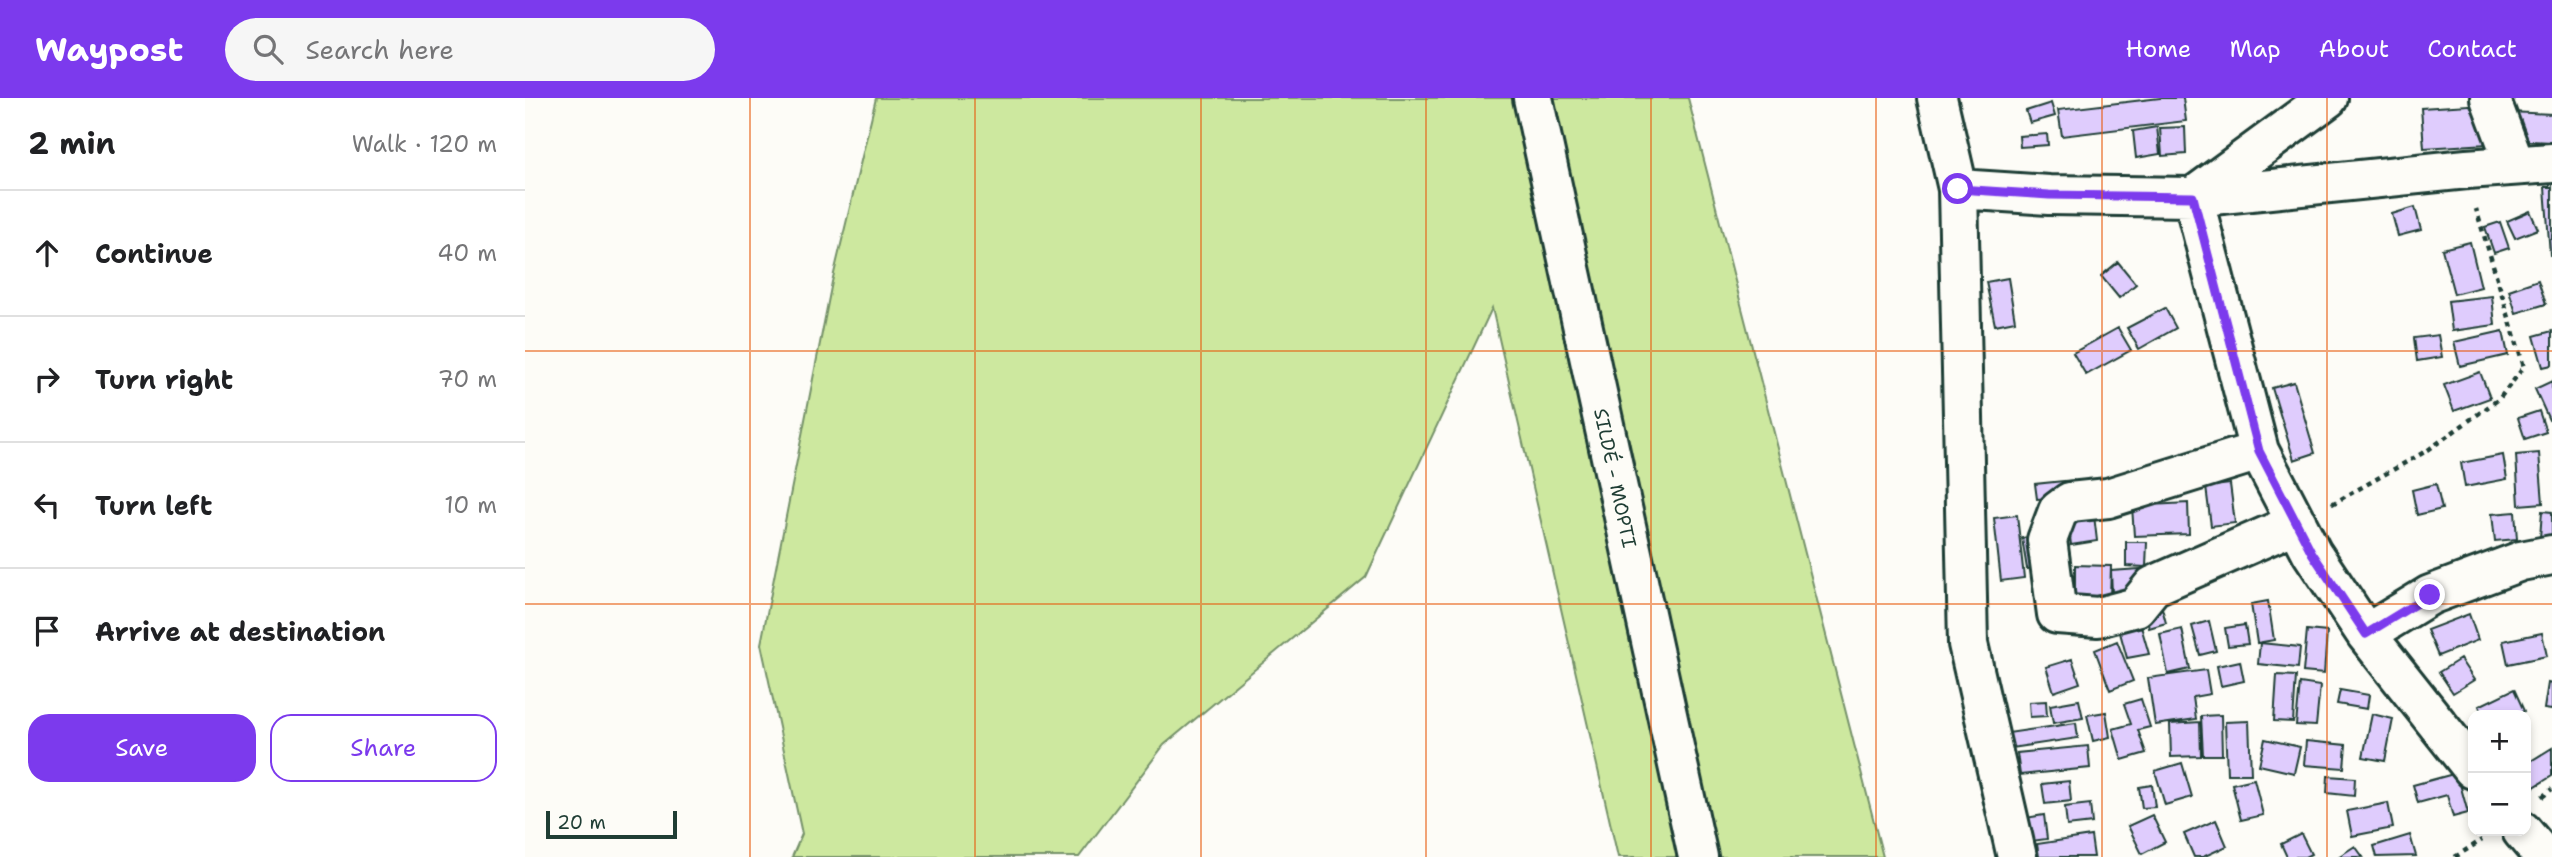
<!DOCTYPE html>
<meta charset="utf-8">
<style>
:root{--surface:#fff;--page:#f6f6f6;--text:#202124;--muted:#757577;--line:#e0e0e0;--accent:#7c3aed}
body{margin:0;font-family:"Shantell Sans",sans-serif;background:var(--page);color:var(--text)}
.controls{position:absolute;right:21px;bottom:21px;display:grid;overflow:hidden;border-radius:14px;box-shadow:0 4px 10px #0003}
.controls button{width:63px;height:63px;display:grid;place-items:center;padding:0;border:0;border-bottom:2px solid var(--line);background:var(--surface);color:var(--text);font:35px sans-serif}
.scale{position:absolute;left:21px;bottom:18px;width:131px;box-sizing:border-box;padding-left:7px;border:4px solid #1f3d34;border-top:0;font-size:19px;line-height:24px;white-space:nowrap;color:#1f3d34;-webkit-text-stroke:5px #fdfcf7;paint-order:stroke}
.stop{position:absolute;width:21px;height:21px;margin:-16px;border:5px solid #7c3aed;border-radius:50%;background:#fff}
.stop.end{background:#7c3aed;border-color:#fff;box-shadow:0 2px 7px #0008}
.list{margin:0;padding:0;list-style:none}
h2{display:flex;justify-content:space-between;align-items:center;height:91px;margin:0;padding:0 28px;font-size:30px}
h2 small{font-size:23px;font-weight:400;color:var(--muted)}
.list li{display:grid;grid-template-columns:46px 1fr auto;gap:21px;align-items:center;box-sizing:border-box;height:126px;padding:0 28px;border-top:2px solid var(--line)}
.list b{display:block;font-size:26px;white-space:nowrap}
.list em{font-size:23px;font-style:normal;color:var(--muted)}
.actions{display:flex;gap:14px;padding:21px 28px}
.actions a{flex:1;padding:16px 0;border:2px solid var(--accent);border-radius:21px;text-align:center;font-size:24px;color:var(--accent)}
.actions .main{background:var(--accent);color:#fff}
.icon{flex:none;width:38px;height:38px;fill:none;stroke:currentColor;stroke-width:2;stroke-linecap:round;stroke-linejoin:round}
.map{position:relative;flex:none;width:2027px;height:759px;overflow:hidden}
header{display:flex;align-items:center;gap:42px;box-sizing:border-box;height:98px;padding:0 35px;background:var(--accent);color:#fff}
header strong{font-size:33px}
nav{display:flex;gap:38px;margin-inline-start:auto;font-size:24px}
.search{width:490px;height:63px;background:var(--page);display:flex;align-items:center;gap:18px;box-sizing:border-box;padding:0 24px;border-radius:38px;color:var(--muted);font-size:26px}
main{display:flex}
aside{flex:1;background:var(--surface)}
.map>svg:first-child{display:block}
.green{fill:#cde89f;stroke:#76926a;stroke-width:2}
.building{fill:#dfccfd;stroke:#1f3d34;stroke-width:2}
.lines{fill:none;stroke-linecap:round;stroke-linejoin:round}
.minor-casing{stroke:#1f3d34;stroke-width:44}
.major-casing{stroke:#1f3d34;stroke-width:44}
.path{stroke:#1f3d34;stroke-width:4.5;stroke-dasharray:5 5;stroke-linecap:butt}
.minor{stroke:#fdfcf7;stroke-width:38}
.major{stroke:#fdfcf7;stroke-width:38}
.route{stroke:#7c3aed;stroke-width:9}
.grid{fill:none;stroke:#e8590c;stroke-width:2;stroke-opacity:0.55}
.labels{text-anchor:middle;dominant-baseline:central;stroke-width:5;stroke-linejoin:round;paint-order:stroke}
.street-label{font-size:19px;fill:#1f3d34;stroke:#fdfcf7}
</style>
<header>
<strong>Waypost</strong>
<div class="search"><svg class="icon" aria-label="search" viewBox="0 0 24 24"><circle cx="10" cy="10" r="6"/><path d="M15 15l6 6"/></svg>Search here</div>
<nav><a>Home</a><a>Map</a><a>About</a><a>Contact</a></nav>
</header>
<main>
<aside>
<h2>2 min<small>Walk · 120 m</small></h2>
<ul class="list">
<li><svg class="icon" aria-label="ahead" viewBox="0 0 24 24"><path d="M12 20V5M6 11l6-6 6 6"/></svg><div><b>Continue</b></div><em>40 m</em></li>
<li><svg class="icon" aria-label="right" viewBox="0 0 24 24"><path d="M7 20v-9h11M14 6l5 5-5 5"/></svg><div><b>Turn right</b></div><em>70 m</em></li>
<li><svg class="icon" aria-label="left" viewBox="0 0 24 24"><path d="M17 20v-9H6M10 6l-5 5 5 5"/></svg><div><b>Turn left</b></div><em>10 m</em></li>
<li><svg class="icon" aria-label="arrive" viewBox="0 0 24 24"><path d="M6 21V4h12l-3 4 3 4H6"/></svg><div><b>Arrive at destination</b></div></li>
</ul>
<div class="actions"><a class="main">Save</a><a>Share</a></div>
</aside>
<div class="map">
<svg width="2027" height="759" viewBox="0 0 2027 759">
<rect width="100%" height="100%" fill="#fdfcf7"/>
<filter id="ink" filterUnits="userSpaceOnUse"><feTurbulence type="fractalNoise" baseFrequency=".0143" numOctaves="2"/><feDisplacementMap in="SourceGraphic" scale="14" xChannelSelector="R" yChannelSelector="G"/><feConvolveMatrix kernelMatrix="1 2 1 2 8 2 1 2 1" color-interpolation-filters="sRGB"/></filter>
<g filter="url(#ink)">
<path class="green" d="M351 0H1163L1358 759H1093L967 210 841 479 639 647 554 759H267L277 736 236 546 307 184Z"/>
<path class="building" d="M1635 0H1658L1661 23 1537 38 1533 12Z
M1526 5 1530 18 1505 25 1501 13Z
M1960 6 1963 46 1899 50 1896 10Z
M1985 14 2027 16V44L1984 42Z
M1632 29 1635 56 1611 60 1608 33Z
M1660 29 1661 56 1637 58 1635 30Z
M1522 36 1523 47 1495 49 1494 38Z
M2020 89H2027V157H2025Z
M1890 109 1896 132 1873 138 1867 116Z
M2005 113 2013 131 1990 140 1982 123Z
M1975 124 1984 150 1969 155 1960 129Z
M1945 144 1956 189 1929 196 1917 151Z
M1593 164 1611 186 1594 200 1576 178Z
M1483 180 1490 223 1470 227 1461 184Z
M2013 182 2021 206 1991 215 1984 192Z
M1967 198 1970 227 1927 233 1923 203Z
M1640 210 1651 230 1614 251 1602 230Z
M1593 230 1606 252 1561 277 1548 255Z
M1978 233 1983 257 1935 268 1929 244Z
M2027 233V267L2018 269 2009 238Z
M1913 237 1917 259 1892 263 1889 240Z
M1955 274 1965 300 1929 313 1919 287Z
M2027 283V321L2024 322 2010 291Z
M1769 284 1790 355 1769 362 1747 290Z
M2014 313 2021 334 2000 341 1993 320Z
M2014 355 2018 405 1994 407 1991 357Z
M1978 357 1982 381 1940 389 1936 365Z
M1548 382 1550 398 1512 401 1510 386Z
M1705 386 1710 425 1686 428 1681 389Z
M1911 386 1917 411 1892 417 1887 392Z
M1663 405 1664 436 1609 438 1607 408Z
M1568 409 1572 443 1546 447 1542 412Z
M2017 413 2027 414V440H2015Z
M1990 414 1992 441 1970 443 1967 416Z
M1492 417 1499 480 1476 483 1469 420Z
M1516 437 1521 468 1502 471 1497 440Z
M1601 444H1622L1621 469 1601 468Z
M1550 467 1586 468 1585 499H1550Z
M1615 471 1616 492 1587 495 1586 473Z
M1743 503 1749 542 1732 545 1726 506Z
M1637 510 1641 525 1624 530 1620 514Z
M1944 516 1953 542 1913 558 1902 532Z
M1684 523 1691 553 1675 557 1667 528Z
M1615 525 1624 556 1602 560 1594 531Z
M1720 527 1723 546 1703 548 1700 530Z
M1657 531 1665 571 1643 576 1635 536Z
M1782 532 1802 534 1799 576 1778 574Z
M2017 535 2022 558 1983 566 1978 543Z
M1592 543 1608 583 1585 592 1570 552Z
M1735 545 1775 549 1773 570 1733 566Z
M1547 561 1555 585 1529 594 1521 569Z
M1935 561 1949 582 1928 595 1914 574Z
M1715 563 1719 583 1696 588 1692 568Z
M1681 572 1685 596 1668 599 1671 621 1630 627 1623 580Z
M1752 577 1771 578 1768 624 1749 623Z
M1775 585 1795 588 1791 628 1771 627Z
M2023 585 2027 586V612L2019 611Z
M1989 591 1999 613 1990 617H1958L1954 608Z
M1815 592 1844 597 1842 611 1812 606Z
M1616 601 1625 629 1613 632 1621 655 1597 662 1588 631 1606 626 1599 606Z
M1554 602 1558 620 1528 625 1525 607Z
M1521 603 1522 618 1505 619 1504 604Z
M1581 614 1585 639 1568 643 1562 617Z
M1847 616 1868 621 1860 663 1838 659Z
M1696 617 1697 657H1678L1676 618Z
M1724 623 1726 676H1702L1700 624Z
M1675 624 1676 658 1646 659 1645 626Z
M1551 625 1553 640 1486 650 1483 635Z
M1740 641 1775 649 1769 675 1734 667Z
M1781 643 1821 647 1819 670 1779 667Z
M1563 648 1565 670 1495 677 1492 655Z
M2027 650V678L2001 694V666Z
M1657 665 1667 699 1640 707 1630 673Z
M1932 675 1943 715 1928 719 1922 697 1893 705 1888 687Z
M1803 678 1830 680 1829 698 1802 695Z
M1729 681 1738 717 1716 722 1707 686Z
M1544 683 1546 703 1520 706 1517 686Z
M1627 687 1630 709 1617 710 1614 689Z
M1863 705 1868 730 1827 738 1822 713Z
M1565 706 1567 725 1542 728 1540 709Z
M1519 717 1522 741 1499 744 1495 721Z
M1627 717 1640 744 1617 756 1603 728Z
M1691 722 1702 748 1678 759H1669L1659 736Z
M1776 736 1786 756 1780 759H1762L1756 746Z
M1885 737 1891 758 1852 759 1849 748Z
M1566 738 1569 759H1514L1512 746Z
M1830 748 1838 759H1813Z"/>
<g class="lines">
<defs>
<path id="minor" d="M1412 0 1433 91 1443 546 1492 759
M1803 0 1668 99 1734 353 1787 455 1841 536 1948 671
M1965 0 1990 67
M1433 91 1524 97 1668 99 1942 71 2027 65
M1734 353 1583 400 1545 404 1533 413 1522 442 1532 516 1573 519 1611 509 1628 488 1772 425
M1841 536 1905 497 1996 463 2027 457
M1997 733 2019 759"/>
<path id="major" d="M1008 0 1173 759"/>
</defs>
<use href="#minor" class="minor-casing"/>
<use href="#major" class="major-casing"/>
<path class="path" d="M1807 406 1903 352 1974 301 1999 269 1951 111
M2017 699 2027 691
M1930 759 1957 742"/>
<use href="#minor" class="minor"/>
<use href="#major" class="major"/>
</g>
</g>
<g class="lines" filter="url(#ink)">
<path class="route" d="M1433 91 1524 97 1668 99 1734 353 1787 455 1841 536 1905 497"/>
</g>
<path class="grid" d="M225 0V759M450 0V759M676 0V759M901 0V759M1126 0V759M1351 0V759M1577 0V759M1802 0V759M0 253H2027M0 506H2027"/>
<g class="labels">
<g class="street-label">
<text transform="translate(1090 380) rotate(78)">SILDÉ - MOPTI</text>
</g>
</g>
</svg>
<div class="controls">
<button>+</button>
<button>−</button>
</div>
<div class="scale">20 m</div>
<div class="stop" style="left:1433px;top:91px"></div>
<div class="stop end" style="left:1905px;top:497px"></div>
</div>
</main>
